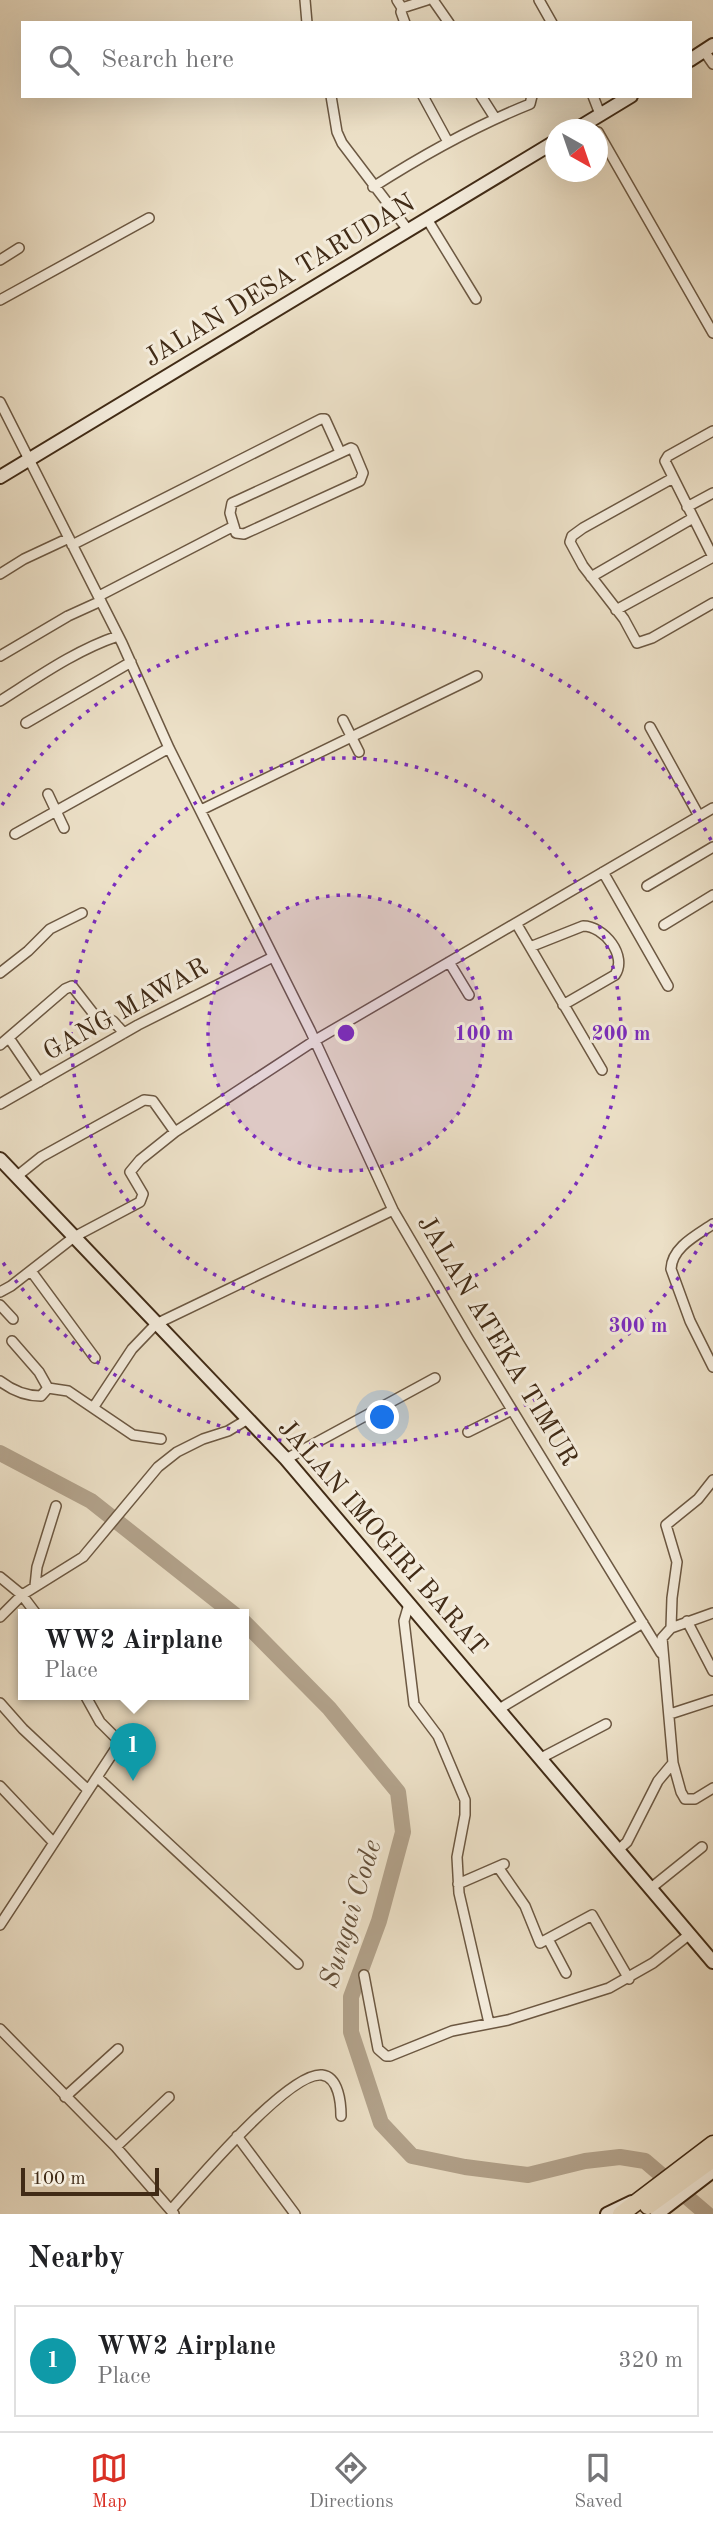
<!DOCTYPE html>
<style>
:root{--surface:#fff;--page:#f6f6f6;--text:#202124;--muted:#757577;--line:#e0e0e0;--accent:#d93025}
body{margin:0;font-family:"Old Standard TT",serif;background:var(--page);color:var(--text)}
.compass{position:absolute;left:545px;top:119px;width:63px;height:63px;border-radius:50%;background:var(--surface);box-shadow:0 7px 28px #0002;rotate:140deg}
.scale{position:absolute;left:21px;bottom:18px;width:138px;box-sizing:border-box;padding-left:7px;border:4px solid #412b16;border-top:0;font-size:19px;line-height:24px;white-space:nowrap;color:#412b16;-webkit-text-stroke:5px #f3ebdb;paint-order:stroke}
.you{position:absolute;left:383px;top:1418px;width:24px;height:24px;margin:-18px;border:5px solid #fff;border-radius:50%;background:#1a73e8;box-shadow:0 0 0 10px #1a73e833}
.badge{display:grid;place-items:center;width:46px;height:46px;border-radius:50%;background:var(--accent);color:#fff;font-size:23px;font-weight:700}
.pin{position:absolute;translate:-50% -58px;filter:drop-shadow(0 2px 4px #0008)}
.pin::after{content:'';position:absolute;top:37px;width:24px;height:21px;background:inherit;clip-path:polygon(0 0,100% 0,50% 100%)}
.popup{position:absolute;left:18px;top:1609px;width:231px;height:91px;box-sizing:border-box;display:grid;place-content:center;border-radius:0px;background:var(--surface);filter:drop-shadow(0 2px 5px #0005);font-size:23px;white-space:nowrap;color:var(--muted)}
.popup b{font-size:26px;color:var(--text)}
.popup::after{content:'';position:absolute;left:50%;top:100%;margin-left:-14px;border:14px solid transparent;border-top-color:var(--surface)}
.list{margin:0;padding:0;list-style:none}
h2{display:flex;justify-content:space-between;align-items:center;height:91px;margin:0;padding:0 28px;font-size:30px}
h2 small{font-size:23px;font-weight:400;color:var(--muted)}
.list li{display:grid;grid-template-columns:46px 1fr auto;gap:21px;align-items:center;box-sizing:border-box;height:112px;margin:0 14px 14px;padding:0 14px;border:2px solid var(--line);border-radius:0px}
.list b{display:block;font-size:26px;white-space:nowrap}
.list p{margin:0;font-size:23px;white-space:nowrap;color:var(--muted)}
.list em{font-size:23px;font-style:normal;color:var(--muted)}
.icon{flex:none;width:38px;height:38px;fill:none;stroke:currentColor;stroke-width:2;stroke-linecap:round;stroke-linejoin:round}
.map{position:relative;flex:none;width:713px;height:2214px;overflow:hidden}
.search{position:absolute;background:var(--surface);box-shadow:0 7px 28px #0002;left:21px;right:21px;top:21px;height:77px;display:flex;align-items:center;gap:18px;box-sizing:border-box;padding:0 24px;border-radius:0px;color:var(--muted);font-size:26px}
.sheet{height:217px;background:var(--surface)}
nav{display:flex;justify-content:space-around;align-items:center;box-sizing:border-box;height:98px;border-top:2px solid var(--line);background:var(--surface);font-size:19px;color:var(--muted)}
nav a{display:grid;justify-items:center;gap:4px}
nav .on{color:var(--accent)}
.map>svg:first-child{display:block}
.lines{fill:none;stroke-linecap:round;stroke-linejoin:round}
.river{stroke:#b2a28b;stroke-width:16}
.street-casing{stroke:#6c5842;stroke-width:12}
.secondary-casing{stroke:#412b16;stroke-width:16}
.highway-casing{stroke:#412b16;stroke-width:19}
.street{stroke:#f3ebdb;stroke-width:9}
.secondary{stroke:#f3ebdb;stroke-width:12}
.highway{stroke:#ece0c7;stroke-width:16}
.ring{fill:none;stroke:#7b2cbf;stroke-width:3.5;stroke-dasharray:3.5 7}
.labels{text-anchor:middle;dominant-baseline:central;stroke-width:6;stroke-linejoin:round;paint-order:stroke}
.street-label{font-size:26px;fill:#412b16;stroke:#f3ebdb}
.water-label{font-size:28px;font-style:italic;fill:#634f39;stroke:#f3ebdb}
.centre{fill:#7b2cbf;stroke:#f3ebdb;stroke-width:3.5}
.ring-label{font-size:21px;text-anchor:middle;font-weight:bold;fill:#7b2cbf;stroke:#f3ebdb;stroke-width:6;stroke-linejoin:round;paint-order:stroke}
</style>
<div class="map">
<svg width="713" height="2214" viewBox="0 0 713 2214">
<rect width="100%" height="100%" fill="#ece0c7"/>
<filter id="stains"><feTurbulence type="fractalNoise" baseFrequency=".00286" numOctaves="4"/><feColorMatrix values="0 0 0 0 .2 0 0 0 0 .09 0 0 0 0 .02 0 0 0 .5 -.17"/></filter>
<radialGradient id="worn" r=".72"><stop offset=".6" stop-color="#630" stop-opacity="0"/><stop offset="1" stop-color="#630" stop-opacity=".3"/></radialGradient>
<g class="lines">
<path class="river" d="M0 1453 91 1501 235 1615
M243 1621 329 1708 398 1792 403 1832 379 1921 351 1997V2032L381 2123 412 2156 465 2167 528 2175 585 2161 620 2157 645 2161 707 2214"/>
<defs>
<path id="street" d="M305 0 307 23
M397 0 402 8 401 12 405 23
M433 0 449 23
M539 0 552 23
M402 8 427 0
M704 51 713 64
M331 96 337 132 342 143 408 230
M423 96 448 142
M481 96 495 118
M593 96 600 114
M598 132 713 333
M373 187C423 155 475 126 530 104L532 96
M427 219 476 299
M0 260 19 248
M0 300 149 218
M0 402 122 643 169 748 310 1030 393 1210 468 1338 661 1653
M351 448 353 449 363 473 360 481 244 534 236 533 230 513 232 503Z
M673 478 583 528 572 536 570 542 583 566 624 619 637 643 652 638 713 603
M687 507 713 493
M72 545 321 419H325L340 452
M713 557 665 461 668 456 713 431
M0 574 24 559 69 538
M591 577 693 518
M99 596 234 526
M616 610 713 557
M0 656 68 616 101 601
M0 701C38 677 76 650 118 636
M343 720 359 752
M26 723 131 662
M650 727 699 816
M48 794 64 828
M201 810 477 676
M15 834 169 748
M603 872 668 986
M647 886 713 847
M516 923 602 1070
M664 925 713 895
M530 947 583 926C604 926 628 956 615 975L563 1005
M449 962 469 995
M0 973 28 951 50 929 82 913
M9 1038 39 1082
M0 1045 65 989 72 986 93 1013 113 1021 124 1033
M0 1104 138 1025 273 957
M16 1177 41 1157 144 1100 153 1101 175 1132 314 1041 713 808
M713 1224C697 1235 672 1247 671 1269L690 1321 713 1367
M31 1271 95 1358
M0 1292 11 1286 74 1237 140 1202 143 1194 130 1172 140 1160 175 1132
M0 1305 13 1319
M0 1381C13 1391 25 1396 41 1396L48 1388 39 1372 12 1341
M48 1388 68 1391 133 1435 161 1439
M93 1408 132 1349 156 1324 393 1210
M468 1432 512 1410
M286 1459 435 1378
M0 1577 22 1595 37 1615
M35 1586 37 1567 56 1506
M409 1604 404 1621 414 1704 438 1736 465 1800V1815L457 1857 459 1893 489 2023
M0 1617 22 1595 83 1557 158 1467 177 1452 203 1439 228 1431 248 1419
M687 1621 713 1671
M671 1628 713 1613
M0 1703 23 1729 88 1790
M499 1709 643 1623
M670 1714 713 1700
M541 1758 606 1724
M673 1763 681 1792 685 1799H695L713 1788
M98 1778 298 1964
M0 1786 53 1842
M617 1851 627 1842 658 1781 673 1763 662 1638 671 1628 672 1598 677 1562 666 1525 698 1499 713 1480
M498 1867 525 1906 540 1943 592 1915 629 1979
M458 1884 504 1864
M651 1888 702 1847
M0 1925 120 1742 100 1722 85 1695
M548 1939 566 1973
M364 1975 378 2049 386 2056H390L452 2031 508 2020 609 1988 653 1963 690 1934
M0 2029 116 2147 174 2214
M65 2097 118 2049
M237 2136 295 2214
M116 2147 169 2097
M171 2210C194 2184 289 2071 322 2075 339 2077 341 2104 341 2116"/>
<path id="secondary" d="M690 60 713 45
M575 130 631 96
M0 477 556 141
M0 1159 286 1459 713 1962
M607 2214 632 2202
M657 2214 713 2171"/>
<path id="highway" d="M648 2206 713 2159
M621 2214 713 2144"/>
</defs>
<use href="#street" class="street-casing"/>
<use href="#secondary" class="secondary-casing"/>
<use href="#highway" class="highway-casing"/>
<use href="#street" class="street"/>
<use href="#secondary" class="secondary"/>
<use href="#highway" class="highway"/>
</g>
<circle cx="346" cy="1033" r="138" fill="#7b2cbf" fill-opacity=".12"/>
<g class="ring">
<circle cx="346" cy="1033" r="138"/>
<circle cx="346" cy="1033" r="275"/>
<path d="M712 1224A413 413 0 0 1 2 1261M2 805A413 413 0 0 1 712 842"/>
</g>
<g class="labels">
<g class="street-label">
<text transform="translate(280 281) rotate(-31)">JALAN DESA TARUDAN</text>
<text transform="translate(126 1010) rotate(-29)">GANG MAWAR</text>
<text transform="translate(497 1341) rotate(59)">JALAN ATEKA TIMUR</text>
<text transform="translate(382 1538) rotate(49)">JALAN IMOGIRI BARAT</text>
</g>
<g class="water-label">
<text transform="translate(352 1914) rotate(-73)">Sungai Code</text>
</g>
</g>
<circle cx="346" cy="1033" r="10" class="centre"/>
<g class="ring-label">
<text x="484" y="1040">100 m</text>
<text x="621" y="1040">200 m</text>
<text x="638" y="1332">300 m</text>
</g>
<rect width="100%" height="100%" filter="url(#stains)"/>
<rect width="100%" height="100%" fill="url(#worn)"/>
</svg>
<svg class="compass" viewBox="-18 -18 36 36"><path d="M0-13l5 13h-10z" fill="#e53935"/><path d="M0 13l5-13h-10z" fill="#757577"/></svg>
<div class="scale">100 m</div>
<div class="you"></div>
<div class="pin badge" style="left:133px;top:1781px;background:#0f9aa8">1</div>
<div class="popup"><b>WW2 Airplane</b>Place</div>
<div class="search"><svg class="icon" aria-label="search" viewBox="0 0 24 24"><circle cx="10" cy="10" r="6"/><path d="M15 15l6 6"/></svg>Search here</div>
</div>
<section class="sheet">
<h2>Nearby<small></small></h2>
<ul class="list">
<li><span class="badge" style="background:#0f9aa8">1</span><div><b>WW2 Airplane</b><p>Place</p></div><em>320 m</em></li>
</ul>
</section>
<nav>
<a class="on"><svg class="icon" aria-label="map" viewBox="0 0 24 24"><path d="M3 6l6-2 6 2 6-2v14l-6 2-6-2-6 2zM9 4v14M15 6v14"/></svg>Map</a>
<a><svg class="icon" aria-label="directions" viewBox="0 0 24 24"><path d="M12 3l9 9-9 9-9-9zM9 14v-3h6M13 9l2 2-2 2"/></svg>Directions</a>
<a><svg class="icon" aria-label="saved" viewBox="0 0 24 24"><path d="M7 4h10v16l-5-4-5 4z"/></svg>Saved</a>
</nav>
